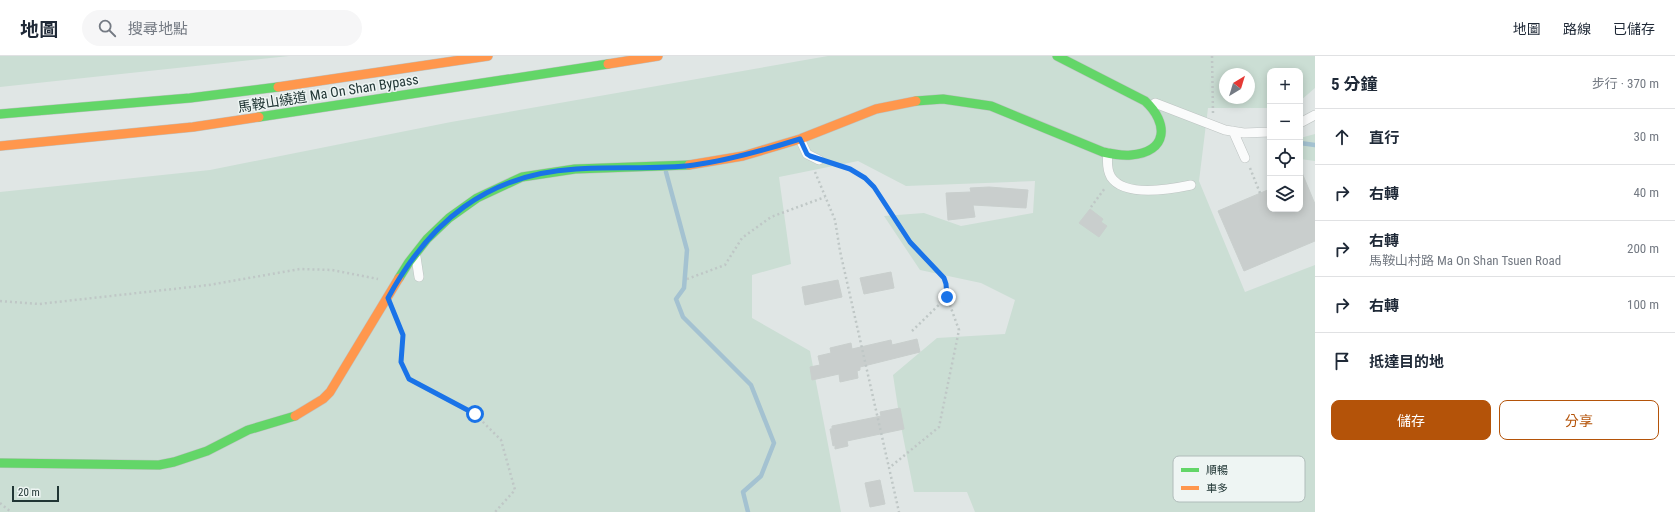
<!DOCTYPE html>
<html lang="zh-TW">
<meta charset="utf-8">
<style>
:root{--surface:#fff;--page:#f6f6f7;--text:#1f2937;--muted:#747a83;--line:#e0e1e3;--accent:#b45309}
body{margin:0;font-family:"Roboto Condensed","Noto Sans TC",sans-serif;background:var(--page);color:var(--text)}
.controls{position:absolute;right:12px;top:12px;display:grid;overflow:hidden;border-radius:8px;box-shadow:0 2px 10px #0003}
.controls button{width:36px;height:36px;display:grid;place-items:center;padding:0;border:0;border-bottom:1px solid var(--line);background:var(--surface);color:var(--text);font:20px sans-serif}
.compass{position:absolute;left:1219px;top:12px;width:36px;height:36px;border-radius:50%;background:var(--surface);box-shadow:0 2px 10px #0003;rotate:38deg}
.scale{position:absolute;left:12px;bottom:10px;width:47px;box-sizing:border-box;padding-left:4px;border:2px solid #213635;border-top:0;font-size:11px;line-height:14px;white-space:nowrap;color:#213635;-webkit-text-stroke:3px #eef5f3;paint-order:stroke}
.stop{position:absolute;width:12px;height:12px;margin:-9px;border:3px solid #1a73e8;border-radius:50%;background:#fff}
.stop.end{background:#1a73e8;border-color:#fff;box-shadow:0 1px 4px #0008}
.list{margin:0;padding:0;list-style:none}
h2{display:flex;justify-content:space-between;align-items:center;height:52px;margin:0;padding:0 16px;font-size:17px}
h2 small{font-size:13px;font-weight:400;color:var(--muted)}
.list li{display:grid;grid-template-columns:26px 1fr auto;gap:12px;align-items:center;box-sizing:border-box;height:56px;padding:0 16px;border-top:1px solid var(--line)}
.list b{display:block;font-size:15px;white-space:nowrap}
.list p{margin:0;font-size:13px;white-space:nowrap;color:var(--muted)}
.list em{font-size:13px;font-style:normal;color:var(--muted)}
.actions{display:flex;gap:8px;padding:12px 16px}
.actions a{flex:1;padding:9px 0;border:1px solid var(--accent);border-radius:8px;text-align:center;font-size:14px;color:var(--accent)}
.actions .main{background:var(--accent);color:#fff}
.icon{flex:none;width:22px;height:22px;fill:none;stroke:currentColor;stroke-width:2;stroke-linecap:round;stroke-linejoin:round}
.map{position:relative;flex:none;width:1315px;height:456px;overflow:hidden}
header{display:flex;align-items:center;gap:24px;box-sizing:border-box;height:56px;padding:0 20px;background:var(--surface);border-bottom:1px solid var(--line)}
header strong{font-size:19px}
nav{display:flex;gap:22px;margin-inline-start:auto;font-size:14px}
.search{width:280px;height:36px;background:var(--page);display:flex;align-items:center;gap:10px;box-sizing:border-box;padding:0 14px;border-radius:22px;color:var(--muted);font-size:15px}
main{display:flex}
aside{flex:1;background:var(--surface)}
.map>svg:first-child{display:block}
.green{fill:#cbded4;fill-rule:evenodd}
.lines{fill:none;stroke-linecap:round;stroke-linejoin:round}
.stream{stroke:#a4c2d1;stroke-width:4.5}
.building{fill:#c9cecd;stroke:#c9cfcd}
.lane-casing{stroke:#bdc3c2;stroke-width:10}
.fast-casing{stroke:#bdc3c2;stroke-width:10}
.slow-casing{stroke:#bdc3c2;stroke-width:10}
.path{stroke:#bfc7c6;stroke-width:2.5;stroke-dasharray:2 3;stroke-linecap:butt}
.lane{stroke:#fafbfb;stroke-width:9}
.fast{stroke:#63d668;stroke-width:9}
.slow{stroke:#ff974d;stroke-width:9}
.route{stroke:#1a73e8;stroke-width:5}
.labels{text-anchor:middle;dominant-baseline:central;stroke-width:3;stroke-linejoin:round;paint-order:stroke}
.street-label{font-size:14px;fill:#213635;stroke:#eef5f3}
.key{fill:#eef5f3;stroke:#b0bcba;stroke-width:1}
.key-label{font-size:11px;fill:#213635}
</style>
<header>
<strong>地圖</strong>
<div class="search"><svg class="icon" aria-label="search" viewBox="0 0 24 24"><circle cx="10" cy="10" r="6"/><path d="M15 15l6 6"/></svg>搜尋地點</div>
<nav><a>地圖</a><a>路線</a><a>已儲存</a></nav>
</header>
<main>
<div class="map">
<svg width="1315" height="456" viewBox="0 0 1315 456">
<rect width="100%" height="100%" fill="#e0e6e5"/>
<path class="green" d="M0 0H289L0 31Z
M828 0H1315V32L1300 45V15H1270V52H1208L1199 125 1245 236 1315 209V456H975L967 436H914L900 365 893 319 937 282 1005 278 1015 244 981 227 920 214 884 160 924 157 961 170 1033 157 1035 125 906 130 858 105 779 121 791 208 752 219V262L810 295 841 456H0V136L210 114 451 66ZM1225 18H1249V42H1225Z
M1315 78V105L1300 103V82Z"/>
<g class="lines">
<path class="stream" d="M1300 87 1315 89
M666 116 687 194 684 232 676 243 683 261 751 329 774 387 761 420 743 436 748 456"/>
</g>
<path class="building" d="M1300 112 1315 148V185L1244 215 1218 155 1270 133V153H1300Z
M989 131 1028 134 1026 152 973 149 975 161 948 164 946 137 971 136 970 132Z
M1090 153 1103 163 1101 166 1107 170 1099 181 1079 167Z
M891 216 894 232 864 238 860 222Z
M838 224 842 241 805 249 802 231Z
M917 283 920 296 860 311V314L857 315 858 322 840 326 839 318 812 324 810 311 820 309 818 300 831 297 830 292 851 287 852 293 891 284 892 289Z
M900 352 904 373 847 385 848 390 835 393V389L833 390 830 373H832V370L881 360 880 356Z
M880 424 885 448 870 451 865 427Z"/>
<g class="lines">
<defs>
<path id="lane" d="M1155 47 1225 74 1244 77 1270 76
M1300 67 1315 59
M1233 75 1245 102
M800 83 807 98 819 104
M1108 97C1107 105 1107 114 1111 121 1125 142 1172 133 1191 129
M416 201 419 221"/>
<path id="fast" d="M916 45 943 43 991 50 1103 96C1112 98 1121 100 1131 99 1168 96 1169 67 1145 45L1057 0
M0 58 190 42 278 31
M259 61 608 8
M399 222 409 206 427 183 449 162 477 142 522 121 575 113 689 109
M0 407 159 409 174 406 207 395 248 374 295 360"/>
<path id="slow" d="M608 8 658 0
M278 31 488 0
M0 90 193 71 259 61
M689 109 743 100 800 83 876 53 916 45
M295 360 323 343 330 336 399 222"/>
</defs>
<use href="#lane" class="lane-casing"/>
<use href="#fast" class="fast-casing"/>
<use href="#slow" class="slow-casing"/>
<path class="path" d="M1212 0 1213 57
M829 107 856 116 870 126 904 179 944 222 946 228 947 241 959 274 939 371 889 412
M1250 112 1260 137
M815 116 835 164 840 195 899 456
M1091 151 1105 132
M687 223 725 209 742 182 771 161 825 141
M0 245 39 248 209 229 300 213 332 214 378 223
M396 262 403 279 401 306 409 323 475 358 501 384 515 434 495 456
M912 275 947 241
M0 447 11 456"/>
<use href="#lane" class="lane"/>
<use href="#fast" class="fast"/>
<use href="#slow" class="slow"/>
</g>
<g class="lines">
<path class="route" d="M475 358 409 323 401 306 403 279 388 242C429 166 487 118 576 113 615 110 655 114 694 109 731 104 765 94 800 83L807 98 810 100 850 113 865 122 874 131 910 186 944 222 946 228 947 241"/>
</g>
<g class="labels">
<g class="street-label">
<text transform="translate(328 37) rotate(-9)">馬鞍山繞道 Ma On Shan Bypass</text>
</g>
</g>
<rect x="1173" y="400" width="132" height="46" rx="6" class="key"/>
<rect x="1181" y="412" width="18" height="4" fill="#63d668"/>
<rect x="1181" y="430" width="18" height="4" fill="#ff974d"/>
<g class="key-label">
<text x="1206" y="418">順暢</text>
<text x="1206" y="436">車多</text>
</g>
</svg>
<div class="controls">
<button>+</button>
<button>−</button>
<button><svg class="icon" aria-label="locate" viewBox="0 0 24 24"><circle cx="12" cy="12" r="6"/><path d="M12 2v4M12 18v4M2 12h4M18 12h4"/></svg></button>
<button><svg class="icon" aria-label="layers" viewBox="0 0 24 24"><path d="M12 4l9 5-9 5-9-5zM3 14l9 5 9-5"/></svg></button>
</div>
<svg class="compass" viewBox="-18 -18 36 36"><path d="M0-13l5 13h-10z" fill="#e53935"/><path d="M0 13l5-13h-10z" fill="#747a83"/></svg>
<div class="scale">20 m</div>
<div class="stop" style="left:475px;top:358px"></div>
<div class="stop end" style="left:947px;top:241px"></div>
</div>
<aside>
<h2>5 分鐘<small>步行 · 370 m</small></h2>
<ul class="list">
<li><svg class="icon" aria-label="ahead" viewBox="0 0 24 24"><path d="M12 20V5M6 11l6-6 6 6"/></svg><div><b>直行</b></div><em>30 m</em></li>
<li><svg class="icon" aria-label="right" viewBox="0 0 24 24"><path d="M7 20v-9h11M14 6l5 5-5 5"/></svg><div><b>右轉</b></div><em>40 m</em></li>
<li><svg class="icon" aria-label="right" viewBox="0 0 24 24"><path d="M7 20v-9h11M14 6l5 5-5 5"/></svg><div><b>右轉</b><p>馬鞍山村路 Ma On Shan Tsuen Road</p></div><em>200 m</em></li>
<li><svg class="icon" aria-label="right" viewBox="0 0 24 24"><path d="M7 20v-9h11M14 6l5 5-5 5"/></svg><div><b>右轉</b></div><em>100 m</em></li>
<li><svg class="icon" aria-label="arrive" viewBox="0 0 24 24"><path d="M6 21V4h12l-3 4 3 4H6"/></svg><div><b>抵達目的地</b></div></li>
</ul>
<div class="actions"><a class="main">儲存</a><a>分享</a></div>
</aside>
</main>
